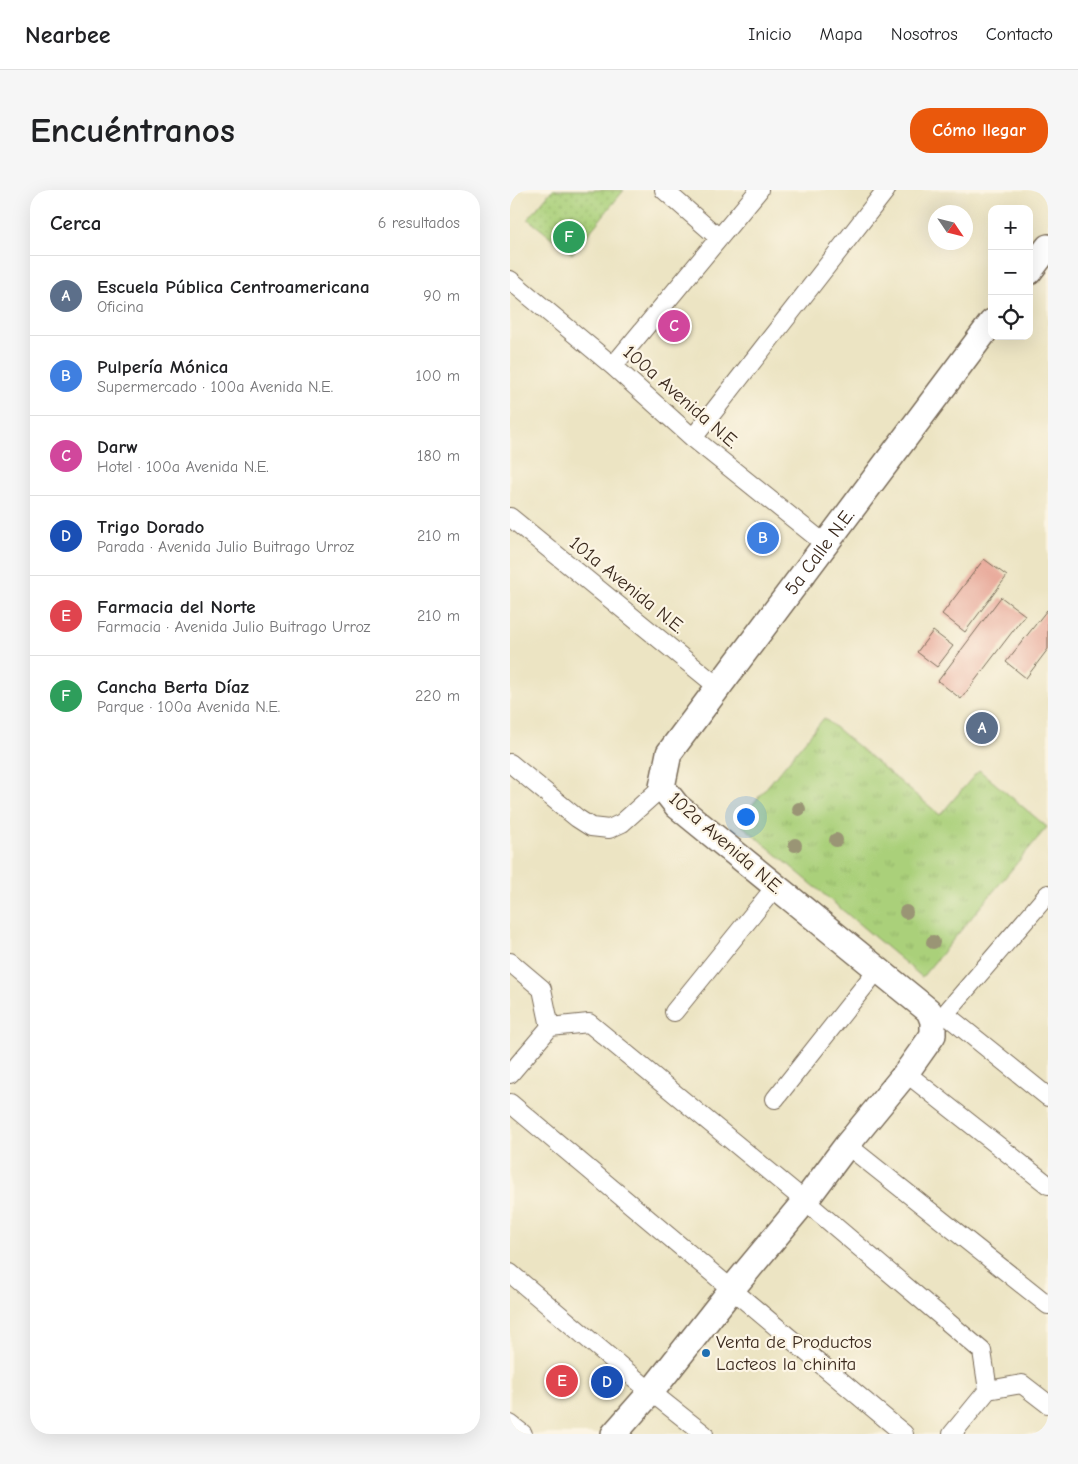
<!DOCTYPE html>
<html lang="es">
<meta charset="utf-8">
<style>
:root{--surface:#fff;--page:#f6f6f6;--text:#202124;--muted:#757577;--line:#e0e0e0;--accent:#ea580c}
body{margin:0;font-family:"Comic Neue",sans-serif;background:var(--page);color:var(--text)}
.controls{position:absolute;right:15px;top:15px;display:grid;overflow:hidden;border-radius:10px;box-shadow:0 5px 20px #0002}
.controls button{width:45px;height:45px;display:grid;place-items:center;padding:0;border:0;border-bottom:1px solid var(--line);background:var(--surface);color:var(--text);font:25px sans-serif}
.compass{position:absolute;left:418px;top:15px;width:45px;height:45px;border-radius:50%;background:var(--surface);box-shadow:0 5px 20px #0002;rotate:125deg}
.you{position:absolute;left:235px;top:626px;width:18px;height:18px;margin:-12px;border:4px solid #fff;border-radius:50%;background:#1a73e8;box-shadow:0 0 0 8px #1a73e833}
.badge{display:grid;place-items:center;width:32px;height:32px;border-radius:50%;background:var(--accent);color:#fff;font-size:16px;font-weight:700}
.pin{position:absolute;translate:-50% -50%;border:2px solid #fff;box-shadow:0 1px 5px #0006}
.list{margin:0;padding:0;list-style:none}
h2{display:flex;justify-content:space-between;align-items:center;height:65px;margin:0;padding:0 20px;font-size:21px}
h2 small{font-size:16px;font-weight:400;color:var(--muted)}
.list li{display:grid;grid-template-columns:32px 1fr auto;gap:15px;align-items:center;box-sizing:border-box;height:80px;padding:0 20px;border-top:1px solid var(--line)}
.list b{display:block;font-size:19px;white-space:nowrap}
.list p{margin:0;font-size:16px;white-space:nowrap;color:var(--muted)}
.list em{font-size:16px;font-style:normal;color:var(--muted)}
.icon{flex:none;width:28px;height:28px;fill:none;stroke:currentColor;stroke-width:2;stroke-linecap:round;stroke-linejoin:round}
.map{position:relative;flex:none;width:538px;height:1244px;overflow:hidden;border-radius:20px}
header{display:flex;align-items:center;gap:30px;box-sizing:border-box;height:70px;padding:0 25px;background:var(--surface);border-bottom:1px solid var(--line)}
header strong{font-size:24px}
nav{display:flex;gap:28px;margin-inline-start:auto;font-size:18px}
.intro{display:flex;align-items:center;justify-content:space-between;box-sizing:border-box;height:120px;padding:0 30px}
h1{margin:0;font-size:35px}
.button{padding:12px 22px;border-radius:20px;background:var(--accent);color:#fff;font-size:18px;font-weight:700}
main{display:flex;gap:30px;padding:0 30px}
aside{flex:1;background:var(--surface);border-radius:20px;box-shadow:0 5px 20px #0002}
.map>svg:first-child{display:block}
.grass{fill:url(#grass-tufts);stroke:#727d4c}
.park{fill:url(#park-dots);stroke:#727d4c}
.building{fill:#e7a596}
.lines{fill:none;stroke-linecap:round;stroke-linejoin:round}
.street-casing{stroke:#796b58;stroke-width:20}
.secondary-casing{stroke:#796b58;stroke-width:28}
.street{stroke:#fff;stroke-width:18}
.secondary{stroke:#fff;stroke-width:25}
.tree{fill:#9a9575}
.poi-dot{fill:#1f6fb2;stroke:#fcf5e5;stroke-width:2}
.labels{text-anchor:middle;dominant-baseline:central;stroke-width:4.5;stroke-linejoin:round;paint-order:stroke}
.street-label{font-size:19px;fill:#3b2a1e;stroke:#fcf5e5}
.poi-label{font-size:19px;fill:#3b2a1e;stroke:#fcf5e5;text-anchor:start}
</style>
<header>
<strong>Nearbee</strong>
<nav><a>Inicio</a><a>Mapa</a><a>Nosotros</a><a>Contacto</a></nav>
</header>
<div class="intro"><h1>Encuéntranos</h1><a class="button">Cómo llegar</a></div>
<main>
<aside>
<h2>Cerca<small>6 resultados</small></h2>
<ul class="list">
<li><span class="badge" style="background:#5c6f8a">A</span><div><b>Escuela Pública Centroamericana</b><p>Oficina</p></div><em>90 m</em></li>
<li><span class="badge" style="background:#3f7fe0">B</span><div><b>Pulpería Mónica</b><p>Supermercado · 100a Avenida N.E.</p></div><em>100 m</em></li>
<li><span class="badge" style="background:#d1479c">C</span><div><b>Darw</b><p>Hotel · 100a Avenida N.E.</p></div><em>180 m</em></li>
<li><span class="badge" style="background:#1a4fb4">D</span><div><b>Trigo Dorado</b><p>Parada · Avenida Julio Buitrago Urroz</p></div><em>210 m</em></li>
<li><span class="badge" style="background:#e0444e">E</span><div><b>Farmacia del Norte</b><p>Farmacia · Avenida Julio Buitrago Urroz</p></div><em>210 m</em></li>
<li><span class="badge" style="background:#2e9e5b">F</span><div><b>Cancha Berta Díaz</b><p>Parque · 100a Avenida N.E.</p></div><em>220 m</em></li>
</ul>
</aside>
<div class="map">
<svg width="538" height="1244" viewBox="0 0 538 1244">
<defs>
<pattern id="grass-tufts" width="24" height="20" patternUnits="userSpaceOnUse" patternTransform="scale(1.25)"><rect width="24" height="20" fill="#aad07a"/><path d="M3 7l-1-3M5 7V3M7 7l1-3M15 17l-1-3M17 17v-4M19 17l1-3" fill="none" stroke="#93b369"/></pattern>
<pattern id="park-dots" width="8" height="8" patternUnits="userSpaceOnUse" patternTransform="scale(1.25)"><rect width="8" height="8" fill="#aad07a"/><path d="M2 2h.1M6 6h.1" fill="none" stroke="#93b369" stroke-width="1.8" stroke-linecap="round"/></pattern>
</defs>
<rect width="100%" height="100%" fill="#fcf5e5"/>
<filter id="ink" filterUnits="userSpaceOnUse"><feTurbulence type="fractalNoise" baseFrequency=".02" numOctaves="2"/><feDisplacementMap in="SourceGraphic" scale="10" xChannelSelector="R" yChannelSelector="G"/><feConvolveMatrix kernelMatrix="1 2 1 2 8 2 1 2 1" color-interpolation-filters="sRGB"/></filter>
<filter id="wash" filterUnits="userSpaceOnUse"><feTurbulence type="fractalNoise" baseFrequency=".0096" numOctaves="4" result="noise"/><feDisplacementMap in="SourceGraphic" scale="20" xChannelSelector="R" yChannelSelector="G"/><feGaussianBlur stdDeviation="1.12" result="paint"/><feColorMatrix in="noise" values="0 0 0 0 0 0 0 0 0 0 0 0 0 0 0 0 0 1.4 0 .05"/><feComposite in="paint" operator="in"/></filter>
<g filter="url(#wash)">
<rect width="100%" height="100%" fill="#ece4c3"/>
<path class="grass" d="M314 528 430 625 469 580 537 637 412 787 228 632Z"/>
<path class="park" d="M42 0H114L62 64 18 29Z"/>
<g id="blocks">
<path class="building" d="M474 369 497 386 455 442 432 424Z
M491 407 515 425 451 509 428 491Z
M537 420 538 421V459L516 488 496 472Z
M423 441 443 456 427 477 407 462Z"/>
</g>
</g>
<g filter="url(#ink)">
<use href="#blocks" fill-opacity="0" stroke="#796b58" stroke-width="1"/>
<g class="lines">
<defs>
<path id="street" d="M154 0 209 48
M0 90 103 176 183 248 315 354
M103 176 249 0
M183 248 376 0
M0 327 207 496
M0 573 67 628 81 637 99 639 112 633 152 597
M0 772 32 799 40 837 79 833 295 1011 472 1161 478 1200 512 1194 538 1214
M164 822 266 696
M435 824 538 907
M423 831 435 824 538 704
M396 883 538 995
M0 884 40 837
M265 909 368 779
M0 913 394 1244
M337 955 538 1115
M0 1083 141 1202 194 1244
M0 1234 13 1244
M442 1244 478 1200"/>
<g id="secondary">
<path d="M519 82 538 57"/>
<path id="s1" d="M104 1244 141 1202 222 1099 295 1011 337 955 396 883 423 845V831L419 821 167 616 152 597 159 563 482 132"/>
</g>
</defs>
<use href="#street" class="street-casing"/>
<use href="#secondary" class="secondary-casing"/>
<use href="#street" class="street"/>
<use href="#secondary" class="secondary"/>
</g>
<g class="tree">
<circle cx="289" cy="619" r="7"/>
<circle cx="326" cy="650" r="7"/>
<circle cx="285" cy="655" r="7"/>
<circle cx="396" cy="722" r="7"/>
<circle cx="423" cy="752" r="7"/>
</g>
</g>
<circle class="poi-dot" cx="196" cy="1163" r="5"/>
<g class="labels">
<g class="street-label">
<text transform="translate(171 207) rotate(41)">100a Avenida N.E.</text>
<text stroke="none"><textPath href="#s1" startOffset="1171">5a Calle N.E.</textPath></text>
<text transform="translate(117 395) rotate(39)">101a Avenida N.E.</text>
<text transform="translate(216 653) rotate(41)">102a Avenida N.E.</text>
</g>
<g class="poi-label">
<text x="206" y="1152">Venta de Productos<tspan x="206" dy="22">Lacteos la chinita</tspan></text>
</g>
</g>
</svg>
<div class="controls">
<button>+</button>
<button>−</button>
<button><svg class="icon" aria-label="locate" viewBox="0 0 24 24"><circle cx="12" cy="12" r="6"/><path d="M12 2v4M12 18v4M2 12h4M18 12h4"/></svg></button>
</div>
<svg class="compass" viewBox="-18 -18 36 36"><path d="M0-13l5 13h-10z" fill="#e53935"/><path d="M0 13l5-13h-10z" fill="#757577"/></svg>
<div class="you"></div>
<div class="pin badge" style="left:472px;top:538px;background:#5c6f8a">A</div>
<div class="pin badge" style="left:253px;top:348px;background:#3f7fe0">B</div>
<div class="pin badge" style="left:164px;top:136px;background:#d1479c">C</div>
<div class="pin badge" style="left:97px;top:1192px;background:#1a4fb4">D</div>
<div class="pin badge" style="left:52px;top:1191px;background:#e0444e">E</div>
<div class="pin badge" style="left:59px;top:47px;background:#2e9e5b">F</div>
</div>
</main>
